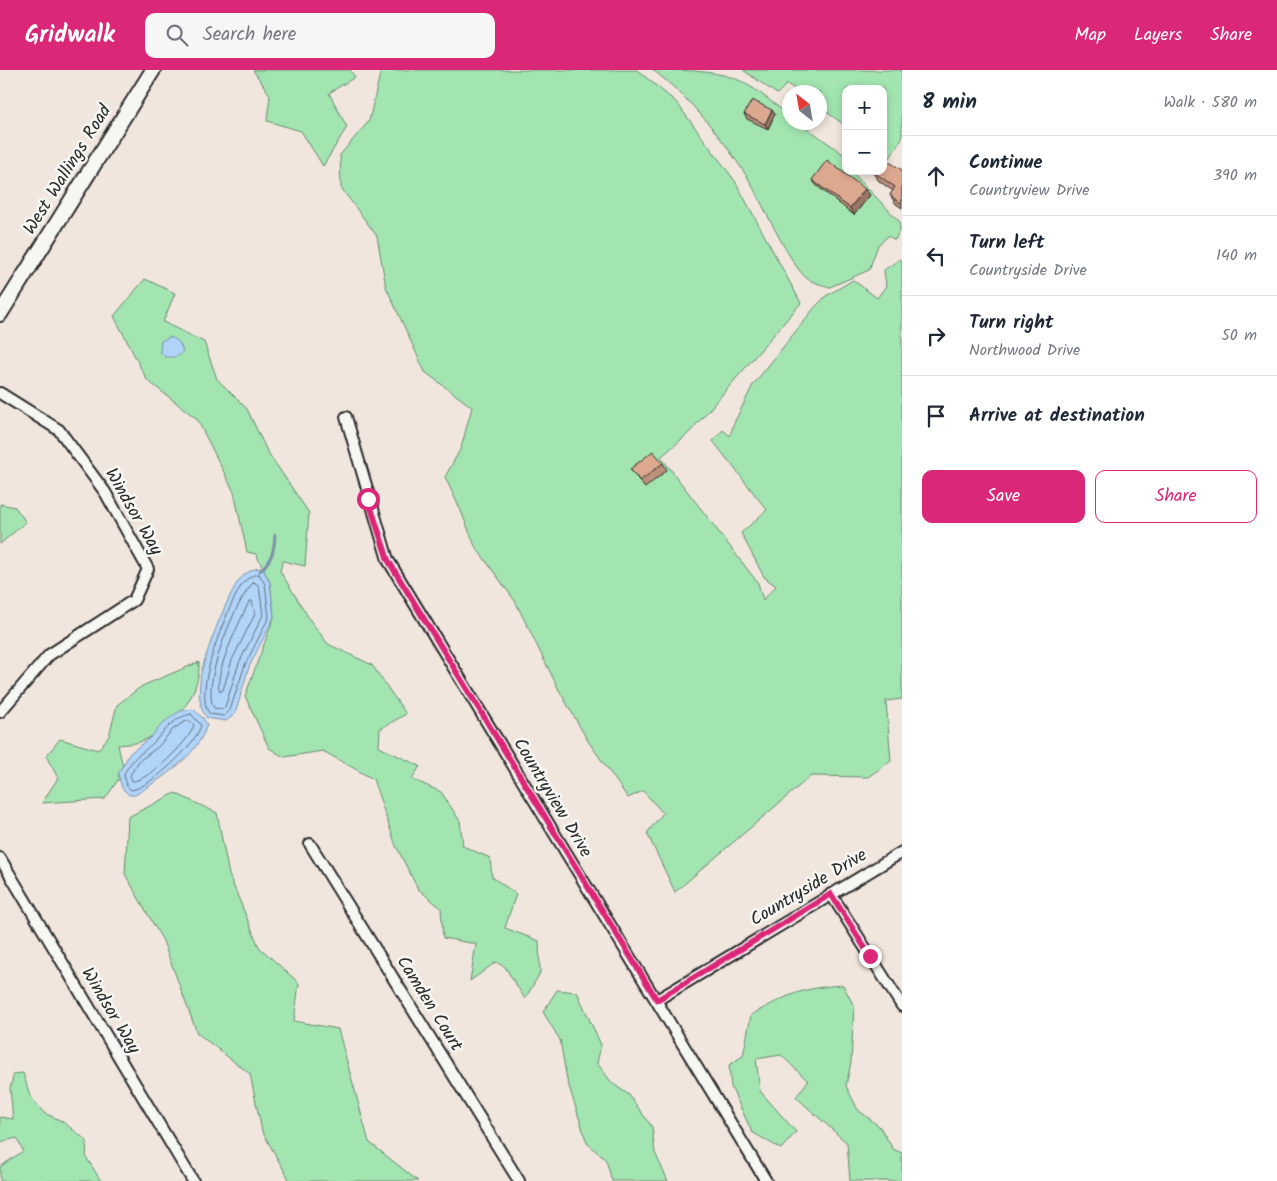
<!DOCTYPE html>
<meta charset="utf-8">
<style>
:root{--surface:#fff;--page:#f6f6f7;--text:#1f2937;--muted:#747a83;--line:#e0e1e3;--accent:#db2777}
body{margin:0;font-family:Kalam,sans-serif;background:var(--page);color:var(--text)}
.controls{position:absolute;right:15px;top:15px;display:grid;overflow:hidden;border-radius:10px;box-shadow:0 2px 8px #0003}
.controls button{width:45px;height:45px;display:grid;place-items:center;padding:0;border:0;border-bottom:1px solid var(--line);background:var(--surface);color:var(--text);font:25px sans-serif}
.compass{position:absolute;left:782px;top:15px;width:45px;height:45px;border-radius:50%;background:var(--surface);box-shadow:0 2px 8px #0003;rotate:329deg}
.stop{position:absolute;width:15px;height:15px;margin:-11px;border:4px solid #db2777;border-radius:50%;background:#fff}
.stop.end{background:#db2777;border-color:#fff;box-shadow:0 1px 5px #0008}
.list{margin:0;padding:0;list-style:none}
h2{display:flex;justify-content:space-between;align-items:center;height:65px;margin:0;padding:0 20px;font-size:21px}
h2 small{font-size:16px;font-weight:400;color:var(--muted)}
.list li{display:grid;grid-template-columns:32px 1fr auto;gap:15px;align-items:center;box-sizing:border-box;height:80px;padding:0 20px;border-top:1px solid var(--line)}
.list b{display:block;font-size:19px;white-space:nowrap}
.list p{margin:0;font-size:16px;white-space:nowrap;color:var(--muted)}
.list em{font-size:16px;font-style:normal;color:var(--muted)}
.actions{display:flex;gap:10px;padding:15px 20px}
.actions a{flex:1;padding:11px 0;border:1px solid var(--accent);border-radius:10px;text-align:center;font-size:18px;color:var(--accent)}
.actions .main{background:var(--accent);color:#fff}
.icon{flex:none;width:28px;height:28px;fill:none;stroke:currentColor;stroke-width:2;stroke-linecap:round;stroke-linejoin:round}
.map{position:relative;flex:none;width:902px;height:1111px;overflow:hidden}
header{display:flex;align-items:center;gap:30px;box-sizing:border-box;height:70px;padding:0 25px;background:var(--accent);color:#fff}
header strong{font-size:24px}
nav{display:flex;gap:28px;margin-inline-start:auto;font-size:18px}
.search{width:350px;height:45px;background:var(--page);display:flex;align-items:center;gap:12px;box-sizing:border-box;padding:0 18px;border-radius:10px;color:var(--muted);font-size:19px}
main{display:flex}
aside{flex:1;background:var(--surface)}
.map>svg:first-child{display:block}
.green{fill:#a2e5b0;stroke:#66886e}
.water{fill:#b1d4f9;stroke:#7b90a7}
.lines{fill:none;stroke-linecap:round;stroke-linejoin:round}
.shore{stroke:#616f7d;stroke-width:1}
.stream{stroke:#7b90a7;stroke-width:3}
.minor-casing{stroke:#2b2b2b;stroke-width:14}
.tertiary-casing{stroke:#2b2b2b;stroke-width:18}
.minor{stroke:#f6f6f2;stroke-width:10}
.tertiary{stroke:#f6f6f2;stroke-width:14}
.wall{fill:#bd907c;stroke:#2b2b2b}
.shaded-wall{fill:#9a7665;stroke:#2b2b2b}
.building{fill:#dca890;stroke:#2b2b2b}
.route{stroke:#db2777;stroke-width:6}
.labels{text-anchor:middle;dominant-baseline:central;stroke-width:5;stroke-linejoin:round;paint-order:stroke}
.street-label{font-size:18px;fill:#2b2b2b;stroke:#f6f6f2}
</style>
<header>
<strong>Gridwalk</strong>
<div class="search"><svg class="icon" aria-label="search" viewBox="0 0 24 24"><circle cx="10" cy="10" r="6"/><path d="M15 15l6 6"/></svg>Search here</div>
<nav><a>Map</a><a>Layers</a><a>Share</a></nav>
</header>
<main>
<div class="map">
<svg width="902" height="1111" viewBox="0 0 902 1111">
<rect width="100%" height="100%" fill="#f1e6de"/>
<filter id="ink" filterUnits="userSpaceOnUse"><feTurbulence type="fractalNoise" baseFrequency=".02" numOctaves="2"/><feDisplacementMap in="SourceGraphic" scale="10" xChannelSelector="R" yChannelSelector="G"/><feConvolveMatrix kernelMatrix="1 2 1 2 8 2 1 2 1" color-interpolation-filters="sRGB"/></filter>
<g filter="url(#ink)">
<path class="green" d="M253 0H350L355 7 329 23 347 57 323 96 301 61 267 51 270 25Z
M381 0H637L676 32 735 111 801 233 690 362 661 387 758 513 763 530 776 516 764 507 741 463 767 440 713 371 723 360 730 366 734 353 753 315 815 237 826 226 853 210 877 228 886 216 884 200 900 189 902 191V629L886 631 891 691 868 707 811 706 675 822 647 763 663 743 643 721 628 728 588 671 559 620 515 531 475 476 461 441 445 407 461 378 472 337 425 302 386 217 377 166 341 118 340 85 369 51Z
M653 0C680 0 709 0 734 8 754 16 772 33 789 45L790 52 800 53 846 86V101H851L899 151 900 159 895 170 888 166 878 175 869 200 830 217C823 215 815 213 809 210 792 201 759 125 746 105 721 66 690 28 653 0Z
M743 0H902V68L890 88 883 83V19H846V56L820 37V22H800L787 14 777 24Z
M145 209 175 223 163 252 204 272 217 309 247 339 267 381 309 443 305 496 283 491 280 501 310 550 328 574 372 595 406 644 380 659 379 677 420 696 412 709 441 722 460 751 463 776 490 788 492 807 516 824 505 858 539 871 540 903 525 929 505 897 496 892 470 911 476 874 443 868 441 838 418 819 396 776 373 709 323 681 284 687 269 678 245 626 274 547 270 513 256 484 247 482 234 422 197 349 147 310 114 246Z
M0 434 15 437 26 452 0 474Z
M199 592C201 626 172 659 142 671 135 674 126 674 118 675L124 701 105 729 42 733 58 708 46 686 60 669 98 680 109 666 117 635 142 616Z
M175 723 217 743 229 805 259 877 299 913 294 951 338 959 369 1072 418 1111H290L262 1061 250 1004 197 963 163 871 125 804 128 747Z
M843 915 854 936 851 992 846 1016 858 1040 880 1057 893 1079 902 1083V1111H850L847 1073 796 1027 808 1011 781 985 756 989 760 1021 796 1062 781 1079 752 1062 731 1017 729 995 743 986 751 945C788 925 800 918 843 915Z
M557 920 577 922 601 975 597 993 612 1013 629 1025 652 1057 655 1083 668 1111H612L606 1090 587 1073 567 1010 560 970 543 942Z
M23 1003 30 1026 44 1043 62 1051 87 1071 86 1087 101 1111H0V1097L23 1081 17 1068 0 1072V1047L13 1049 10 1018 14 1004Z"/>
<path class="water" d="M171 267 179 272 183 281C179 288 172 287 165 287L160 282 161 271Z
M258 498 263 499 270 513 274 547 249 597 235 644 226 651 207 648C199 639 199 624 200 611 201 592 226 530 237 513 241 506 250 500 258 498Z
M193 639 203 648 207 655C196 688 163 707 135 725H129L122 718 118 704 130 683 151 667 164 652 180 641Z"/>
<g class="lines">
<path class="shore" d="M259 504 265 514 269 547 245 595 230 640 224 646 210 644C191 624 228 537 241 516 245 510 252 504 259 504Z
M254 512 259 516 263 545 239 593 225 637 222 639 214 638C200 617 236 528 254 512Z
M252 531 255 544 232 590 223 620 220 622C212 606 241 549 249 532Z
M191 644 201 655C197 674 150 718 131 720L126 715 124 704C135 683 142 685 156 670 167 658 175 647 191 644Z
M190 651 194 655C190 671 148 712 132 711L130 705 139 691 159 676 172 660 184 652Z"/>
<path class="stream" d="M260 501C272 489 274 482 275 465"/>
<defs>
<path id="minor" d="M0 323 59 360 105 422 148 499 134 530 49 585 0 642
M346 347 388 490 766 1111
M310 774 519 1111
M0 788 193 1111
M831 824 902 936
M657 930 902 782"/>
<path id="tertiary" d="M0 244 153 0"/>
</defs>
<use href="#minor" class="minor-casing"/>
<use href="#tertiary" class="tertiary-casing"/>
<use href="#minor" class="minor"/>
<use href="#tertiary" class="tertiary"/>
</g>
<path class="wall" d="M744 44H775L768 59 747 49Z
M902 100V138L896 134 890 125 893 121 879 111 871 101Z
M812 110 865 119 870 125 854 145 817 116Z
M663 393 667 400 645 418 630 399Z"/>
<path class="shaded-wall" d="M772 40 775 44 768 59 765 54Z
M865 119 870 125 854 145 850 138Z"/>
<path class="building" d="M752 30 772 40 765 54 744 44Z
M883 88 902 100V131L900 133 890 125 895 117 872 101H883Z
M827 90 865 119 850 138 812 110Z
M653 381 663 393 640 411 630 399Z"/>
</g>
<g class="lines" filter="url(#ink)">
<path class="route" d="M368 429 388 490 657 930 831 824 870 886"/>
</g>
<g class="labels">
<g class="street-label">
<text transform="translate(68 100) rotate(-58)">West Wallings Road</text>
<text transform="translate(133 442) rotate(60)">Windsor Way</text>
<text transform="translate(552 728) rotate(59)">Countryview Drive</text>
<text transform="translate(809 818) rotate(-31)">Countryside Drive</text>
<text transform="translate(429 934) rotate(58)">Camden Court</text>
<text transform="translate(110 941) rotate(59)">Windsor Way</text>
</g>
</g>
</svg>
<div class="controls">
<button>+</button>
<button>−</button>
</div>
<svg class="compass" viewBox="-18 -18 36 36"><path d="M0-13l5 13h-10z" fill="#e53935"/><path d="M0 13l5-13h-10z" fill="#747a83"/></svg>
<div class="stop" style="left:368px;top:429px"></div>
<div class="stop end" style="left:870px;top:886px"></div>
</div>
<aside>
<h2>8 min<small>Walk · 580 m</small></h2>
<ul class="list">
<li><svg class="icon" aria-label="ahead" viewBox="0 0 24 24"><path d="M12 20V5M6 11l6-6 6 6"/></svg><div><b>Continue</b><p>Countryview Drive</p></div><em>390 m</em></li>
<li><svg class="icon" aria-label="left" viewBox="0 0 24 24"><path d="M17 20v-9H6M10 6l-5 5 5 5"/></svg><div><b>Turn left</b><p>Countryside Drive</p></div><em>140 m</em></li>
<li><svg class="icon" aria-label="right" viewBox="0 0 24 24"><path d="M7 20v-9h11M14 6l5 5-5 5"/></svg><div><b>Turn right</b><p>Northwood Drive</p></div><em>50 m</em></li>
<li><svg class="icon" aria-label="arrive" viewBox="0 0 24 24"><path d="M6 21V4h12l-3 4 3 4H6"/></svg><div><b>Arrive at destination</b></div></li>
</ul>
<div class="actions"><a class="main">Save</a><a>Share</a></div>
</aside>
</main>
